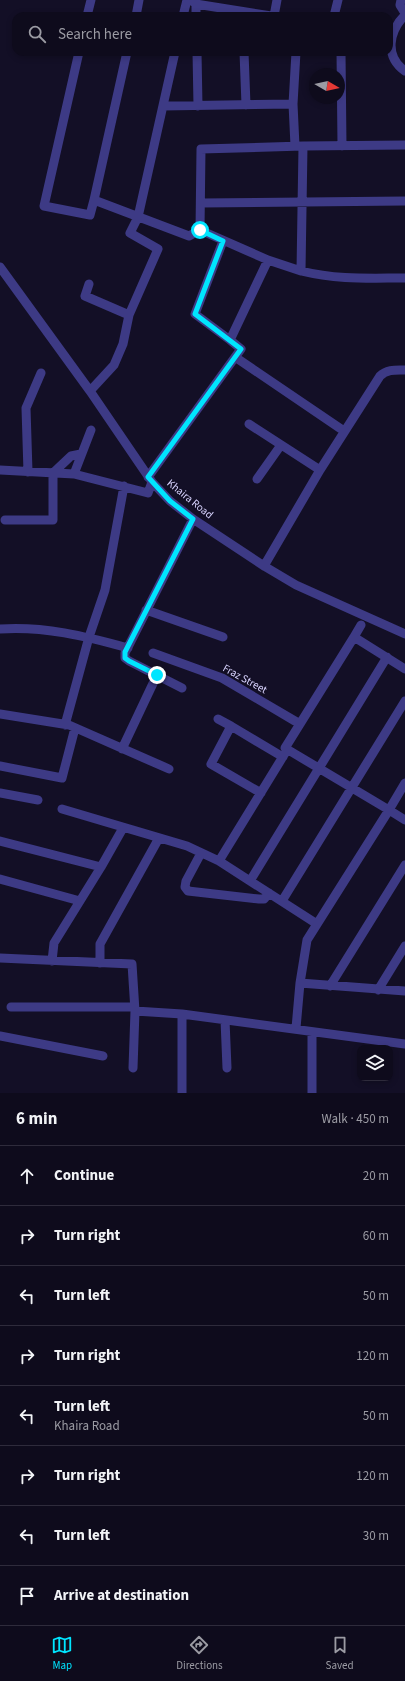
<!DOCTYPE html>
<meta charset="utf-8">
<style>
:root{--surface:#0e0b1c;--page:#171425;--text:#f1f3f6;--muted:#9b9ba3;--line:#2e2b3b;--accent:#00e5ff}
body{margin:0;font-family:"Source Sans 3",sans-serif;background:var(--page);color:var(--text)}
.controls{position:absolute;right:12px;bottom:12px;display:grid;overflow:hidden;border-radius:8px;box-shadow:0 2px 6px #0003}
.controls button{width:36px;height:36px;display:grid;place-items:center;padding:0;border:0;border-bottom:1px solid var(--line);background:var(--surface);color:var(--text);font:20px sans-serif}
.compass{position:absolute;left:309px;top:68px;width:36px;height:36px;border-radius:50%;background:var(--surface);box-shadow:0 2px 6px #0003;rotate:99deg}
.stop{position:absolute;width:12px;height:12px;margin:-9px;border:3px solid #00e5ff;border-radius:50%;background:#fff}
.stop.end{background:#00e5ff;border-color:#fff;box-shadow:0 1px 4px #0008}
.list{margin:0;padding:0;list-style:none}
h2{display:flex;justify-content:space-between;align-items:center;height:52px;margin:0;padding:0 16px;font-size:17px}
h2 small{font-size:13px;font-weight:400;color:var(--muted)}
.list li{display:grid;grid-template-columns:26px 1fr auto;gap:12px;align-items:center;box-sizing:border-box;height:60px;padding:0 16px;border-top:1px solid var(--line)}
.list b{display:block;font-size:15px;white-space:nowrap}
.list p{margin:0;font-size:13px;white-space:nowrap;color:var(--muted)}
.list em{font-size:13px;font-style:normal;color:var(--muted)}
.icon{flex:none;width:22px;height:22px;fill:none;stroke:currentColor;stroke-width:2;stroke-linecap:round;stroke-linejoin:round}
.map{position:relative;flex:none;width:405px;height:1093px;overflow:hidden}
.search{position:absolute;background:var(--surface);box-shadow:0 2px 6px #0003;left:12px;right:12px;top:12px;height:44px;display:flex;align-items:center;gap:10px;box-sizing:border-box;padding:0 14px;border-radius:12px;color:var(--muted);font-size:15px}
.sheet{height:532px;background:var(--surface)}
nav{display:flex;justify-content:space-around;align-items:center;box-sizing:border-box;height:56px;border-top:1px solid var(--line);background:var(--surface);font-size:11px;color:var(--muted)}
nav a{display:grid;justify-items:center;gap:2px}
nav .on{color:var(--accent)}
.map>svg:first-child{display:block}
.lines{fill:none;stroke-linecap:round;stroke-linejoin:round}
.minor{stroke:#3d3a85;stroke-width:9}
.route{stroke:#00e5ff;stroke-width:5}
.labels{text-anchor:middle;dominant-baseline:central;stroke-width:3;stroke-linejoin:round;paint-order:stroke}
.street-label{font-size:11px;fill:#d9d4ff;stroke:#130f26}
</style>
<div class="map">
<svg width="405" height="1093" viewBox="0 0 405 1093">
<rect width="100%" height="100%" fill="#130f26"/>
<g class="lines">
<path class="minor" d="M191 0 196 4V16
M401 0 400 5 405 13
M196 4 271 16
M405 15C389 31 384 56 405 71
M87 16 91 0
M136 16 139 0
M183 16 187 0
M274 16 277 0
M334 16 338 0
M79 52 44 206 90 215 94 200 189 236 200 230 201 149 303 146
M197 52 198 106
M244 52 246 105
M341 52 342 146
M163 106 293 104
M295 146 293 104 296 52
M94 200 127 52
M201 203 405 201
M200 230 268 260
M223 241 195 314 230 340
M0 267 90 391 152 482 170 501 193 519 264 566 296 585 405 634
M301 271C338 280 368 278 405 278
M89 284 85 296 129 315 123 344 114 365 90 391
M129 315 158 249 130 233 138 217 175 52
M235 357 344 431
M249 424 320 470
M0 470 74 474 148 493 152 482
M28 472 26 408 41 373
M74 474 91 430
M148 477 241 349 230 340 268 260 301 271 303 146 405 145
M257 479 281 445
M5 520H53V473L71 456 81 454
M264 566 320 470 380 376C387 369 396 370 405 370
M146 610 223 637
M0 629C44 626 85 636 128 648
M354 637 361 625
M153 653 222 678 300 724
M405 669 354 637 285 748 389 810 405 783
M182 688 129 661 125 658V653L193 519
M0 714 69 725 169 769
M218 719 231 726 211 764 261 793
M65 725 89 637 105 590 124 486
M231 726 283 757
M122 749 157 675
M287 750 219 861 317 924
M0 766 62 778 75 728
M0 793 38 800
M62 809 187 846 219 861
M0 841 101 867 54 943 52 961
M201 853 186 881 185 887 188 891 259 899H264L269 893
M101 867 123 828
M0 879 80 901
M250 881 387 657
M282 901 405 701
M0 958 132 964 135 1011 182 1014 405 1044
M100 963V944L159 838
M300 983 405 991
M330 986 405 865
M378 990 405 946
M11 1007H134
M225 1020 227 1068
M296 1028 300 983 307 940 389 810 405 820
M312 1032V1093
M0 1036 103 1056
M133 1068 135 1011
M182 1093V1014"/>
</g>
<g class="lines">
<path class="route" d="M157 675 129 661 125 658V652L193 519 170 501 148 477 241 349 195 314 223 241 200 230"/>
</g>
<g class="labels">
<g class="street-label">
<text transform="translate(190 499) rotate(39)">Khaira Road</text>
<text transform="translate(245 679) rotate(29)">Fraz Street</text>
</g>
</g>
</svg>
<div class="controls">
<button><svg class="icon" aria-label="layers" viewBox="0 0 24 24"><path d="M12 4l9 5-9 5-9-5zM3 14l9 5 9-5"/></svg></button>
</div>
<svg class="compass" viewBox="-18 -18 36 36"><path d="M0-13l5 13h-10z" fill="#e53935"/><path d="M0 13l5-13h-10z" fill="#9b9ba3"/></svg>
<div class="stop" style="left:200px;top:230px"></div>
<div class="stop end" style="left:157px;top:675px"></div>
<div class="search"><svg class="icon" aria-label="search" viewBox="0 0 24 24"><circle cx="10" cy="10" r="6"/><path d="M15 15l6 6"/></svg>Search here</div>
</div>
<section class="sheet">
<h2>6 min<small>Walk · 450 m</small></h2>
<ul class="list">
<li><svg class="icon" aria-label="ahead" viewBox="0 0 24 24"><path d="M12 20V5M6 11l6-6 6 6"/></svg><div><b>Continue</b></div><em>20 m</em></li>
<li><svg class="icon" aria-label="right" viewBox="0 0 24 24"><path d="M7 20v-9h11M14 6l5 5-5 5"/></svg><div><b>Turn right</b></div><em>60 m</em></li>
<li><svg class="icon" aria-label="left" viewBox="0 0 24 24"><path d="M17 20v-9H6M10 6l-5 5 5 5"/></svg><div><b>Turn left</b></div><em>50 m</em></li>
<li><svg class="icon" aria-label="right" viewBox="0 0 24 24"><path d="M7 20v-9h11M14 6l5 5-5 5"/></svg><div><b>Turn right</b></div><em>120 m</em></li>
<li><svg class="icon" aria-label="left" viewBox="0 0 24 24"><path d="M17 20v-9H6M10 6l-5 5 5 5"/></svg><div><b>Turn left</b><p>Khaira Road</p></div><em>50 m</em></li>
<li><svg class="icon" aria-label="right" viewBox="0 0 24 24"><path d="M7 20v-9h11M14 6l5 5-5 5"/></svg><div><b>Turn right</b></div><em>120 m</em></li>
<li><svg class="icon" aria-label="left" viewBox="0 0 24 24"><path d="M17 20v-9H6M10 6l-5 5 5 5"/></svg><div><b>Turn left</b></div><em>30 m</em></li>
<li><svg class="icon" aria-label="arrive" viewBox="0 0 24 24"><path d="M6 21V4h12l-3 4 3 4H6"/></svg><div><b>Arrive at destination</b></div></li>
</ul>
</section>
<nav>
<a class="on"><svg class="icon" aria-label="map" viewBox="0 0 24 24"><path d="M3 6l6-2 6 2 6-2v14l-6 2-6-2-6 2zM9 4v14M15 6v14"/></svg>Map</a>
<a><svg class="icon" aria-label="directions" viewBox="0 0 24 24"><path d="M12 3l9 9-9 9-9-9zM9 14v-3h6M13 9l2 2-2 2"/></svg>Directions</a>
<a><svg class="icon" aria-label="saved" viewBox="0 0 24 24"><path d="M7 4h10v16l-5-4-5 4z"/></svg>Saved</a>
</nav>
